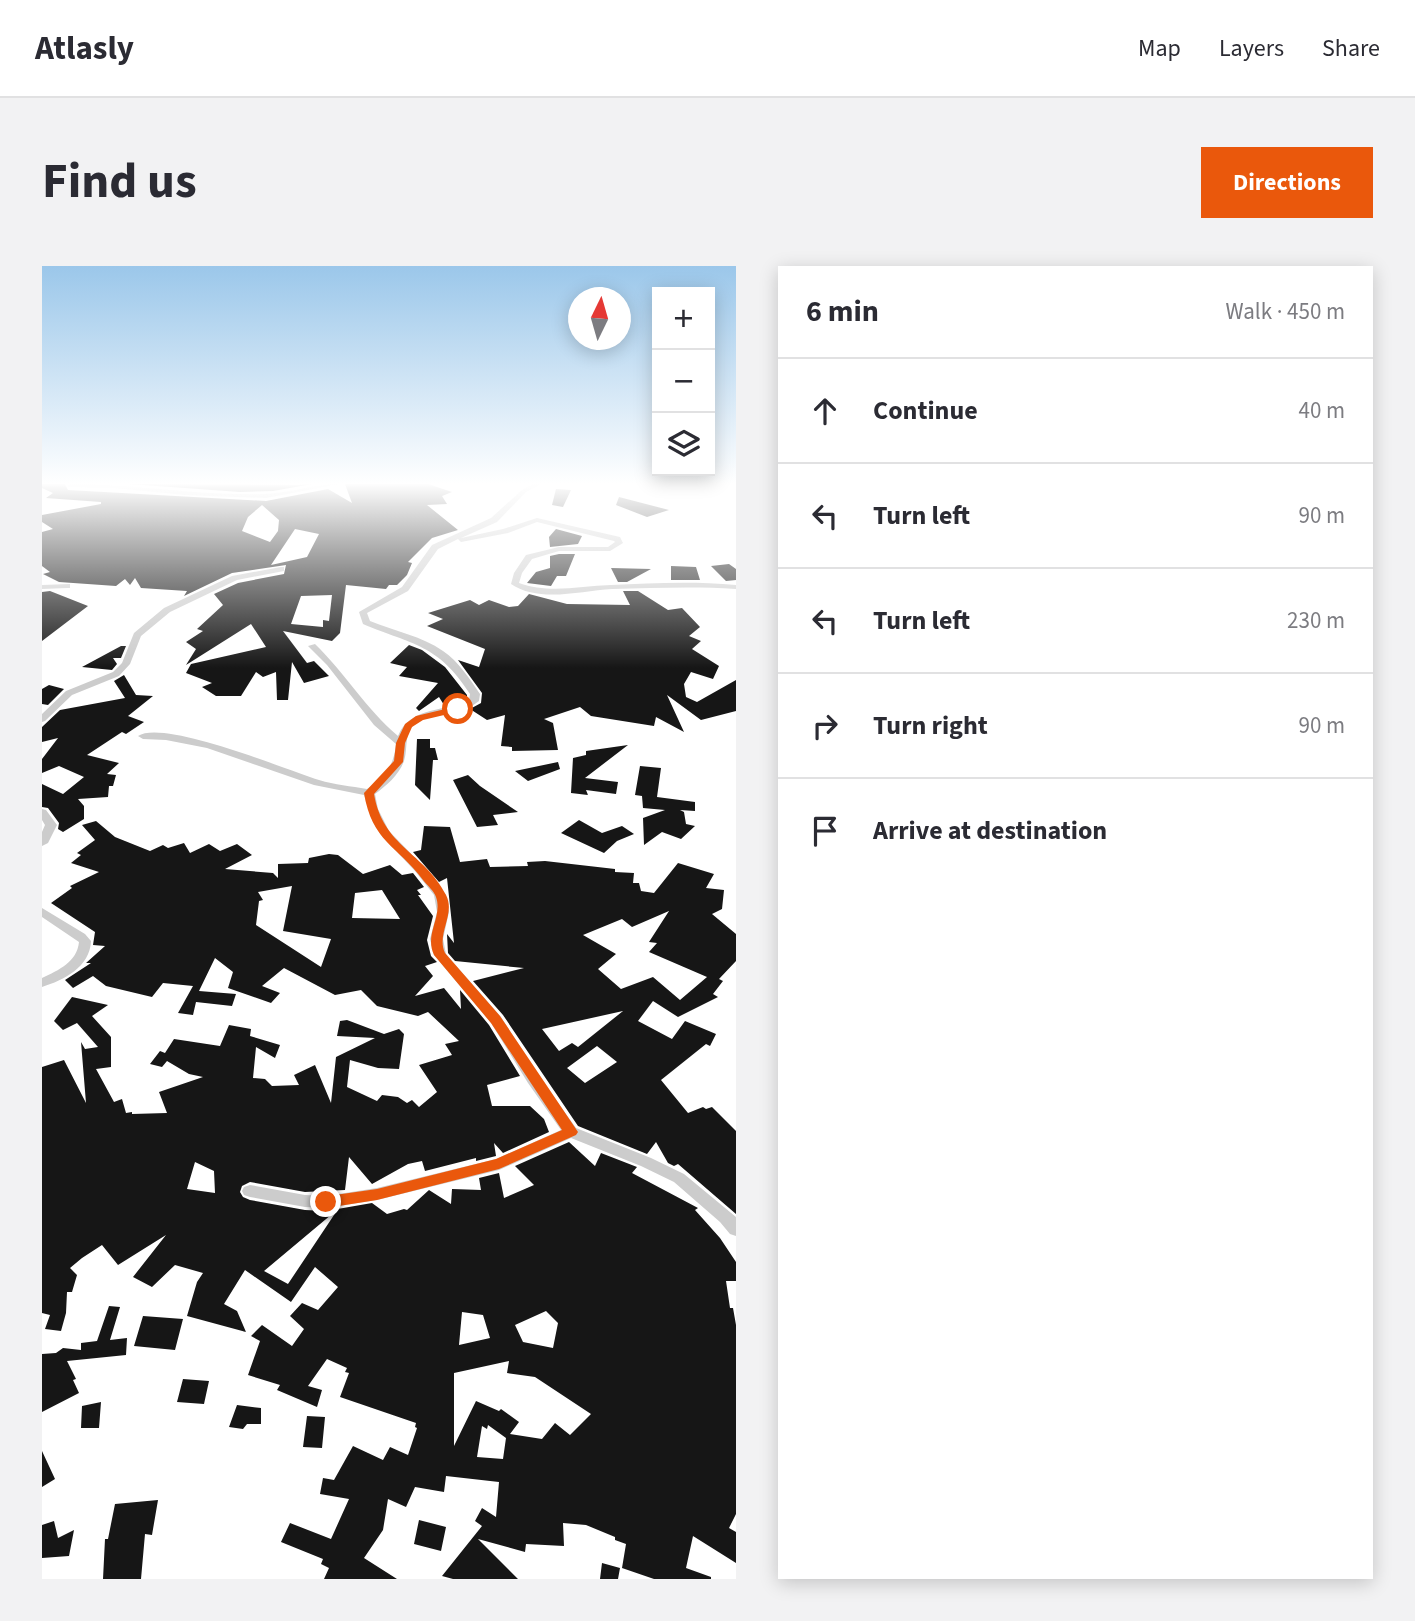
<!DOCTYPE html>
<meta charset="utf-8">
<style>
:root{--surface:#fff;--page:#f2f2f3;--text:#2b2b33;--muted:#7c7c81;--line:#e1e1e2;--accent:#ea580c}
body{margin:0;font-family:"Source Sans 3",sans-serif;background:var(--page);color:var(--text)}
.controls{position:absolute;right:21px;top:21px;display:grid;overflow:hidden;border-radius:0px;box-shadow:0 4px 18px #0003}
.controls button{width:63px;height:63px;display:grid;place-items:center;padding:0;border:0;border-bottom:2px solid var(--line);background:var(--surface);color:var(--text);font:35px sans-serif}
.compass{position:absolute;left:526px;top:21px;width:63px;height:63px;border-radius:50%;background:var(--surface);box-shadow:0 4px 18px #0003;rotate:5deg}
.stop{position:absolute;width:21px;height:21px;margin:-16px;border:5px solid #ea580c;border-radius:50%;background:#fff}
.stop.end{background:#ea580c;border-color:#fff;box-shadow:0 2px 7px #0008}
.list{margin:0;padding:0;list-style:none}
h2{display:flex;justify-content:space-between;align-items:center;height:91px;margin:0;padding:0 28px;font-size:30px}
h2 small{font-size:23px;font-weight:400;color:var(--muted)}
.list li{display:grid;grid-template-columns:46px 1fr auto;gap:21px;align-items:center;box-sizing:border-box;height:105px;padding:0 28px;border-top:2px solid var(--line)}
.list b{display:block;font-size:26px;white-space:nowrap}
.list em{font-size:23px;font-style:normal;color:var(--muted)}
.icon{flex:none;width:38px;height:38px;fill:none;stroke:currentColor;stroke-width:2;stroke-linecap:round;stroke-linejoin:round}
.map{position:relative;flex:none;width:694px;height:1313px;overflow:hidden;border-radius:0px}
header{display:flex;align-items:center;gap:42px;box-sizing:border-box;height:98px;padding:0 35px;background:var(--surface);border-bottom:2px solid var(--line)}
header strong{font-size:33px}
nav{display:flex;gap:38px;margin-inline-start:auto;font-size:24px}
.intro{display:flex;align-items:center;justify-content:space-between;box-sizing:border-box;height:168px;padding:0 42px}
h1{margin:0;font-size:49px}
.button{padding:18px 32px;border-radius:0px;background:var(--accent);color:#fff;font-size:24px;font-weight:700}
main{display:flex;gap:42px;padding:0 42px}
aside{flex:1;background:var(--surface);border-radius:0px;box-shadow:0 4px 18px #0003}
.map>svg:first-child{display:block}
.building{fill:#161616;fill-rule:evenodd}
.lines{fill:none;stroke-linecap:round;stroke-linejoin:round}
.street{fill:#ccc;fill-rule:evenodd}
.route{fill:#ea580c}
</style>
<header>
<strong>Atlasly</strong>
<nav><a>Map</a><a>Layers</a><a>Share</a></nav>
</header>
<div class="intro"><h1>Find us</h1><a class="button">Directions</a></div>
<main>
<div class="map">
<svg width="694" height="1313" viewBox="0 0 694 1313">
<rect width="100%" height="100%" fill="#fff"/>
<path class="building" d="M0 218H23L26 224 224 235 286 223 310 237 303 218H386L410 226 400 230 405 238 385 239 416 264 390 272 366 296 370 297 365 309 355 319H347L344 323 304 319 298 367 290 375 241 365 265 397 272 395 287 410 262 417 250 396 246 434H235L234 406 221 411 214 406 199 430H174L160 421 170 417 144 407 149 398 224 381 209 358 144 399 154 383 144 376 161 365 155 363 181 339 172 328 196 317 242 308 244 299 190 307 142 330 145 325 99 322 93 312 88 319 83 313 74 320 17 316 1 308 8 306 0 300V266L11 263 0 256V249L59 238V236L4 232 11 227 0 222ZM220 239 237 254 236 265 228 276 200 265 206 251ZM253 263 277 268 265 291 229 299ZM290 329 287 355 281 354V361L249 358 259 330Z
M87 218 257 219 270 218 231 225 198 226Z
M514 223 529 224 521 241 510 239Z
M577 231 627 244 605 251 574 239Z
M514 263 540 270 536 278 508 281 507 271Z
M517 288H533L524 310H515L509 320 485 317 494 306 508 302V290Z
M687 298 694 303V314L684 315 669 300Z
M629 300 654 301 658 314H629Z
M569 302 609 303 585 316H576Z
M8 325 46 340 0 375V326Z
M581 325H596L626 344 640 342 658 361 647 370 659 375 650 383 677 400 671 413 649 406 642 418 644 431 655 436 694 414V445L659 454 625 429 642 466 614 451 612 460 549 450 538 441 502 453 511 457 516 484 470 485V481L459 480 463 449 445 454 428 443 439 437 440 427 416 394 437 401 443 383 385 360 401 353 386 347 428 334 437 339 447 334 467 341 476 340 487 328 525 338 588 339Z
M367 379 380 384 403 401 425 429V432L402 439 397 431 377 445 374 442 396 417 357 410 365 401 348 397Z
M79 380H84L79 392H71L75 398 70 404 40 401Z
M82 409 94 429 111 430 86 450 102 456 84 468 80 466 45 489 77 497 65 508 74 509 71 520H67L66 531 36 533 42 540V553L21 566 16 563 17 557 6 542 0 541V518L21 528 42 511 17 500 0 507V493L16 472 0 476V461L18 444 83 432 72 415Z
M7 419 22 423 6 439 0 438V423Z
M375 473H388V482H393L396 494H391L388 534 373 519Z
M586 479 543 512 576 516 574 528 544 524 546 529 529 527 531 492 544 489V485Z
M516 496 518 503 486 515 473 505Z
M598 500 619 502 615 531 653 536V545L638 544 642 546 644 558 653 560 639 573 620 566 602 579 601 552 623 544 601 542 600 530 593 529Z
M426 509 438 520 476 546 451 549 456 559 435 561 411 514Z
M537 554 560 567 580 560 592 568 575 575 562 587 519 567Z
M54 555 73 571 108 585 121 579 126 582 142 577 148 587 167 578 178 585 195 578 210 589 183 603 231 607 236 612V598L266 597 267 592 287 588 296 589 321 608 348 599 360 609 371 607 382 621 375 624 379 629H376L391 650 385 674 389 690 395 696 383 700 391 710 373 730 402 722 419 743 418 724 447 759 478 810 445 819 450 840H488L502 853 507 866 461 887 452 877 454 890 434 895V892L383 905 380 895 366 898 330 918 307 891 303 924 263 926 208 916 200 920 198 926 201 931 208 934 263 944 284 945 330 937 345 948 362 943 365 944 387 924 409 938 410 923 439 924 437 912 457 907 462 932 492 919 473 900 527 876 553 900 559 887 595 901 590 907 656 942 653 944 678 972 694 996V1015H684L688 1042H691L694 1059V1248L687 1262 694 1266V1297L651 1270 644 1302 669 1311V1313H612L580 1302 584 1278 573 1274V1271L544 1259 521 1257 522 1280 484 1278 483 1286 436 1273 476 1313H411L400 1310 440 1260 433 1255 440 1242 454 1251 457 1216 404 1210 402 1226 373 1221 364 1241 346 1233 341 1264 322 1292 355 1313H282L287 1302 279 1298 281 1293 239 1276 248 1257 289 1273 307 1233 278 1228 281 1212 292 1214 311 1180 341 1194 348 1181 366 1189 375 1162 373 1161 374 1157 298 1131 307 1107 303 1106 305 1102 285 1093 266 1120 280 1124 275 1141 235 1124 238 1119 206 1109 218 1075 209 1070 220 1059 250 1080 262 1063 248 1050 260 1037 276 1044 296 1021 273 1001 249 1036 203 1004 182 1038 195 1045 204 1066 145 1050 155 1016 161 1007 133 999 110 1021 91 1011 124 969 76 999 60 979 40 992 28 1002 35 1009 30 1026H25L24 1047 19 1065 3 1063 8 1049 0 1047V801L22 794 44 837 39 776 43 783 56 781 35 757 21 764 12 755 30 731 66 739 50 750 69 771V801L54 803 72 836 80 833 84 847 90 846V848L125 847 117 826 161 811 147 808 125 795 120 801 108 798 118 785 123 787 132 773 178 780 187 759 209 763 208 770 238 779 233 792 214 781 211 812 223 813 230 820 257 819 252 809 273 799 289 837 294 791 333 772 295 770 298 755 305 754 342 768 357 763 362 768 357 803 336 802 308 794 305 821 335 835 340 829 356 831 365 837 370 834 377 841 395 826 377 799 410 789 403 778 417 775 386 746 376 750 335 740 319 724 293 729 242 702 220 720 238 727 229 737 186 722 191 706 173 692 157 725 194 728 190 740 154 736 151 749 136 747 151 720 121 717 110 731 64 720 51 710 31 722 23 714 49 697H44L63 680 51 679 53 666 9 637 30 622 28 620 57 606 29 597 39 589 35 587 53 574 40 559ZM250 620 241 665 289 673 279 701 214 659 217 635 221 634 216 626ZM340 624 358 653 310 652 313 627ZM153 896 172 905 173 927 145 923ZM296 943 246 1018 222 1005ZM504 1045 516 1057 511 1082 481 1076 473 1059ZM420 1046 441 1049 448 1072 417 1079ZM467 1095 465 1107 493 1111 549 1148 528 1169 513 1157 500 1173 468 1168 477 1156 459 1143 457 1145 434 1135 412 1180V1107ZM446 1159 464 1172 461 1193 435 1191 440 1160 445 1163Z
M382 560 408 561 418 596 445 593 448 601 486 600 485 596 503 595 573 603V606L592 607 591 617H597L599 625 612 627 636 597 672 608 664 622 682 624 680 643 670 648 694 668V695L677 713 681 715 671 728 676 731 636 751 611 735 596 755 630 773 643 755 674 768 668 780 664 778 619 814 646 847 661 841 664 843 670 841 694 865V948L636 898 632 900 626 897 614 876 605 888 536 860 461 749 431 715 482 702 413 695 406 687 405 668 412 677 405 612 397 616 371 586 379 584ZM627 645 607 676 615 677 607 686 665 711 638 734 611 711 579 723 556 703 574 688 541 669 580 653 590 661ZM581 745 536 781 530 777 517 785 500 763ZM555 780 575 796 543 817 525 802Z
M67 1040 78 1041 68 1074 85 1072 84 1089 25 1095 34 1113 31 1114 37 1127 0 1146V1088L14 1087 21 1082 39 1084V1077L55 1075Z
M101 1050 141 1053 133 1084 92 1080Z
M141 1113 167 1115 162 1138 135 1136Z
M59 1136 57 1162H39L40 1140Z
M195 1139 219 1142V1158H205L201 1163 187 1161Z
M265 1150 283 1151 280 1182 261 1181Z
M0 1185 13 1213 0 1221Z
M116 1234 110 1269 103 1268 99 1313H61L63 1273H66L73 1238Z
M377 1254 404 1261 399 1285 372 1278Z
M12 1255 16 1272 32 1264 27 1290 0 1292V1259Z
M560 1297 578 1302 576 1313H558Z"/>
<g class="lines">
<path class="street" d="M28 218C93 218 158 230 222 228 248 227 272 218 297 218L224 232 143 229 73 222 26 221 25 220Z
M491 218H499L484 226 455 256 419 272 461 263 495 252 578 271 581 277 568 285H517L490 293 480 307 477 317C507 328 538 320 569 319 610 317 652 315 694 319V323C653 320 611 322 570 323 538 325 497 337 469 318L472 307 484 289 517 281H566L573 276 572 275 495 256 466 267 419 276 416 273 396 283 366 325 325 347 328 355C352 365 380 370 401 385 417 396 427 412 438 428L437 435 430 440C414 446 385 448 372 459 362 467 366 484 362 495 357 509 344 520 333 528L336 543 347 565 381 600 404 629 407 646 401 673 404 688 459 751 496 809 534 862 609 892 642 908 694 951V970L688 968 678 956 632 916 599 900 529 872 457 904 335 934 284 942 263 941 208 931 202 929 200 925 202 921 208 919 263 929 284 930 335 922 454 893 519 864 486 817 449 757 392 689 388 673 395 646 392 629 373 605 339 569 331 556 322 529 272 519 165 482 124 474 101 473 96 470C122 453 245 504 277 514 293 519 309 520 325 523 343 511 352 500 354 478L332 459 285 399 266 380 273 378C303 407 324 443 356 470 368 440 404 446 427 434L428 428C396 378 371 379 321 358L317 346 360 321 390 279 449 252 480 224Z
M239 301H242V305L195 314 128 346 99 370 88 398 77 410 30 429 3 455 0 456V448L24 425 71 406 80 397 92 367 122 342 190 310Z
M28 318V322H25L0 323V319Z
M0 543 4 544 15 559 6 577 0 580V566L3 559 0 554Z
M0 642 43 668 49 675C48 701 22 714 0 721V712C17 704 35 696 37 676L0 651Z"/>
</g>
<linearGradient id="sky" x2="0" y2="1"><stop stop-color="#9bc7ea"/><stop offset="0.54" stop-color="#fff"/><stop offset="1" stop-color="#fff" stop-opacity="0"/></linearGradient>
<rect width="694" height="402" fill="url(#sky)"/>
<path class="route" d="M416 440 419 441V445L381 454 370 461 363 477 361 496 332 528C341 581 382 586 404 629 414 648 394 668 403 687L458 750 536 866 534 869 457 903 335 934 284 942 277 936 279 931 335 923 454 893 520 864 449 757 392 689C382 668 401 651 394 631 392 625 385 619 381 614 355 579 330 576 322 527L352 495 354 477 363 458 374 450Z"/>
</svg>
<div class="controls">
<button>+</button>
<button>−</button>
<button><svg class="icon" aria-label="layers" viewBox="0 0 24 24"><path d="M12 4l9 5-9 5-9-5zM3 14l9 5 9-5"/></svg></button>
</div>
<svg class="compass" viewBox="-18 -18 36 36"><path d="M0-13l5 13h-10z" fill="#e53935"/><path d="M0 13l5-13h-10z" fill="#7c7c81"/></svg>
<div class="stop" style="left:416px;top:443px"></div>
<div class="stop end" style="left:284px;top:936px"></div>
</div>
<aside>
<h2>6 min<small>Walk · 450 m</small></h2>
<ul class="list">
<li><svg class="icon" aria-label="ahead" viewBox="0 0 24 24"><path d="M12 20V5M6 11l6-6 6 6"/></svg><div><b>Continue</b></div><em>40 m</em></li>
<li><svg class="icon" aria-label="left" viewBox="0 0 24 24"><path d="M17 20v-9H6M10 6l-5 5 5 5"/></svg><div><b>Turn left</b></div><em>90 m</em></li>
<li><svg class="icon" aria-label="left" viewBox="0 0 24 24"><path d="M17 20v-9H6M10 6l-5 5 5 5"/></svg><div><b>Turn left</b></div><em>230 m</em></li>
<li><svg class="icon" aria-label="right" viewBox="0 0 24 24"><path d="M7 20v-9h11M14 6l5 5-5 5"/></svg><div><b>Turn right</b></div><em>90 m</em></li>
<li><svg class="icon" aria-label="arrive" viewBox="0 0 24 24"><path d="M6 21V4h12l-3 4 3 4H6"/></svg><div><b>Arrive at destination</b></div></li>
</ul>
</aside>
</main>
